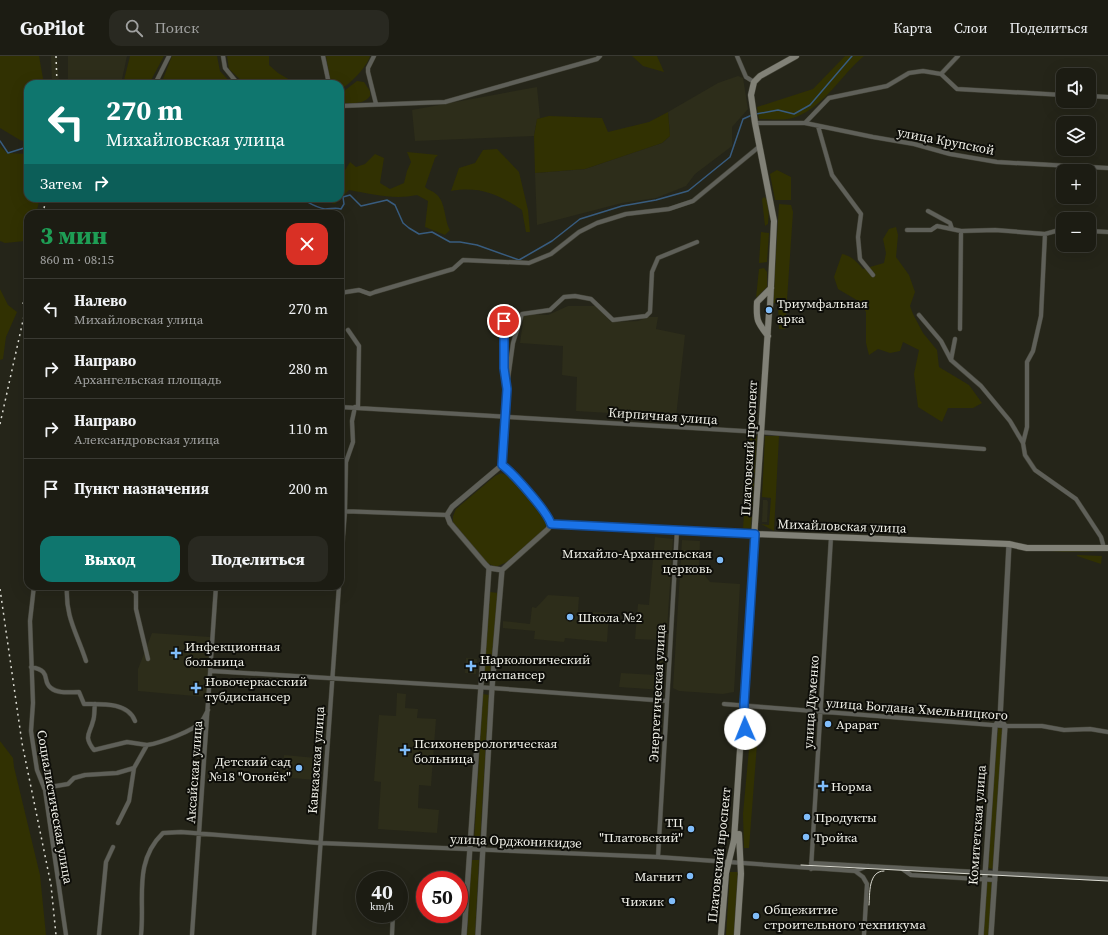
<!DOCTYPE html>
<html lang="ru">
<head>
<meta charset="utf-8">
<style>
	body { margin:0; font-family:"Source Serif 4",serif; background:#292921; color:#f1f3f6; height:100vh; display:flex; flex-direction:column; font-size:15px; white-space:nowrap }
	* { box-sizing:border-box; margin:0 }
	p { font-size:13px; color:#a0a1a0 }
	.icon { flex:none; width:22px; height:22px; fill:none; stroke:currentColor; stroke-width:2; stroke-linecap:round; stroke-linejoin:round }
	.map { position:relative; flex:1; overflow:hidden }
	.drawer { position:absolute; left:24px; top:154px; width:320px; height:380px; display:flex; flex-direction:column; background:#1c1c13; border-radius:12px; box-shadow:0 4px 16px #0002,0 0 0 1px #3a3a33 }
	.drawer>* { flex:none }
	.banner { position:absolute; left:24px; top:24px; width:320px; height:122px; border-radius:12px; box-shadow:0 4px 16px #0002,0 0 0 1px #3a3a33; background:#0f766e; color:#fff; overflow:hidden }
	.tools { position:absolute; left:1056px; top:12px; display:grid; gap:8px }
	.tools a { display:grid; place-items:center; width:40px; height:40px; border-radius:8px; background:#1c1c13; box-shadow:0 4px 16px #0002,0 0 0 1px #3a3a33; font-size:20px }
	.speed { position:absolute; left:356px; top:815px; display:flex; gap:8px; font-size:20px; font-weight:700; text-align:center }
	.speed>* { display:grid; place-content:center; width:52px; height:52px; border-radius:50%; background:#1c1c13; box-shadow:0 4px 16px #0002,0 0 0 1px #3a3a33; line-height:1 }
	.speed small { font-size:10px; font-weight:400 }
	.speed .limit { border:6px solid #d22; background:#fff; color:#111 }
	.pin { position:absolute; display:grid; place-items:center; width:34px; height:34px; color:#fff; margin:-17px; border:2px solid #fff; border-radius:50%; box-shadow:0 1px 4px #0007 }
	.me { position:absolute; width:44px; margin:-22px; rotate:359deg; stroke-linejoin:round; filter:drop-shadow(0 0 3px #0008) }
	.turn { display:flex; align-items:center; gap:14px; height:84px; padding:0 16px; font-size:18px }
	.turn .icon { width:52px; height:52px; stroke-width:2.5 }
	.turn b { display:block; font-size:28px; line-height:34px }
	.then { display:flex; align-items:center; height:38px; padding:0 16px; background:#0003; gap:8px; font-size:15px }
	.round { display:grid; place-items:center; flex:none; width:42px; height:42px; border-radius:12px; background:#292921 }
	.summary { display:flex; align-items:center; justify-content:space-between; height:68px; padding:0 16px }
	h1 { font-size:24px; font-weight:800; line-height:30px; color:#1e9e55 }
	.primary-button { display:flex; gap:8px; margin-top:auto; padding:8px 16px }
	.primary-button a { flex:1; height:46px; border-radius:12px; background:#0f766e; color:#fff; font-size:16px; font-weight:800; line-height:46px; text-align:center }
	.primary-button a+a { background:#292921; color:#f1f3f6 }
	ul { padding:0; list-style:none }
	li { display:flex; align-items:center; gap:12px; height:60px; padding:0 16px; border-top:1px solid #3a3a33 }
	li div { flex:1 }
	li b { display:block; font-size:15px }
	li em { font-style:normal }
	header { display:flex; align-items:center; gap:24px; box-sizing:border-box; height:56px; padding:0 20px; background:#1c1c13; border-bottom:1px solid #3a3a33 }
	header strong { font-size:19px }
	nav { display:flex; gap:22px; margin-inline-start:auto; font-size:14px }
	.search { width:280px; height:36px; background:#292921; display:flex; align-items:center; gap:10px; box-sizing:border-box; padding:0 14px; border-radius:12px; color:#a0a1a0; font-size:15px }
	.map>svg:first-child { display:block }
	.built { fill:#2d2d1a }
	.green { fill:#313102 }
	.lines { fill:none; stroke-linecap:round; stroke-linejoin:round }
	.stream { stroke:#385c7f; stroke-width:1.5 }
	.minor-casing { stroke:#424236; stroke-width:5 }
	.tertiary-casing { stroke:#424236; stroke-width:6 }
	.secondary-casing { stroke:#424236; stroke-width:7 }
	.minor { stroke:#5f6059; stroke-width:4 }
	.tertiary { stroke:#5f6059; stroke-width:5 }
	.secondary { stroke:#818177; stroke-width:6 }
	.tram { stroke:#dcdcd3; stroke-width:1 }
	.rail { stroke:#dcdcd3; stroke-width:1.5; stroke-dasharray:2 4; stroke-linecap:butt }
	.route-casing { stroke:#114b97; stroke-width:10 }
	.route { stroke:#1a73e8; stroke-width:7 }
	.poi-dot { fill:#80bdfa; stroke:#0e0e09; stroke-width:1.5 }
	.labels { text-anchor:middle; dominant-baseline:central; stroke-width:4; stroke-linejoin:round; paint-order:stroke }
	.street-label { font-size:13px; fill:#f1f1e9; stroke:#0e0e09 }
	.poi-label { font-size:13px; fill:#f1f1e9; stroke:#0e0e09; text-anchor:start }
</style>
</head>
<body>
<header>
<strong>GoPilot</strong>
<div class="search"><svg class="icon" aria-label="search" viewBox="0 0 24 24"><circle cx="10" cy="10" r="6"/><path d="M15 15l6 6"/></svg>Поиск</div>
<nav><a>Карта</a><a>Слои</a><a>Поделиться</a></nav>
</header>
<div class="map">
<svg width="1108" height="879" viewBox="0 0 1108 879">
	<rect width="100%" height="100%" fill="#252519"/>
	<path class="built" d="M 51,0 L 57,0 L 59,28 L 52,28 Z
		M 68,0 L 127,0 L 121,28 L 68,28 Z
		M 738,20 L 743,22 L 748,53 L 732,71 L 732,90 L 695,118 L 686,130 L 656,142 L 622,147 L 537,169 L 535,117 L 585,113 L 662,87 L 670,80 L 668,56 L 718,27 Z
		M 537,31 L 540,62 L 537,63 L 534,80 L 415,85 L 412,54 Z
		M 568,250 L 597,250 L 611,266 L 638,265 L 648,261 L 658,261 L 656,273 L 685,279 L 676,361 L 576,355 L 577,321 L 562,319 L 563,290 L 520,287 L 524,258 L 548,259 Z
		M 763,444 L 767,444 L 768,446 L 767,466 L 762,466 Z
		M 655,481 L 673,483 L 663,634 L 619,631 L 621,617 L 656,619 L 657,584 L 635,583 L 638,548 L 649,549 Z
		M 682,484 L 700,485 L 699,512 L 710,526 L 740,528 L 734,636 L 723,638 L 679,635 L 673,632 Z
		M 548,539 L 579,541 L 578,555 L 609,557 L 607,586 L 565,582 L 564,586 L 534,583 L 535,575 L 503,572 L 503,565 L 530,568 L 532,551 L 536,552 Z
		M 152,577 L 210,581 L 206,641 L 138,635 L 138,613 Z
		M 466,602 L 477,603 L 476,618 L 465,617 Z
		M 397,637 L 406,638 L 405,652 L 418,653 L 417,662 L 436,663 L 431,730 L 419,729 L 418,752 L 439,754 L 437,777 L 378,773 L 381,726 L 374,725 L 379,659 L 396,660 Z
		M 284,699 L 316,702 L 315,724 L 282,721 Z"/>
	<path class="green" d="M 0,0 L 39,0 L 44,28 L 28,28 L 28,86 L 20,84 L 0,72 Z
		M 130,0 L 164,0 L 149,28 L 123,28 Z
		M 172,0 L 217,0 L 220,15 L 232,28 L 161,28 Z
		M 227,0 L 269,0 L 269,9 L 278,17 L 297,28 L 245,28 L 229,13 Z
		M 326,0 L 370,0 C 367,11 350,28 340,34 L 340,28 L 331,28 Z
		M 632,0 L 657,0 L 664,16 L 643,10 Z
		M 845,0 L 864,0 C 841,19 826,49 796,61 C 786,65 770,63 759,63 L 757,51 L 813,33 Z
		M 357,25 L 364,26 L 370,35 L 370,40 C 364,49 350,47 340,47 L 340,38 Z
		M 668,56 L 670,80 L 662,87 L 585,113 L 535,117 L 534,80 L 537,63 L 549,60 L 602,62 L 608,76 L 649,66 Z
		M 0,90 L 7,97 L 28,98 L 28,142 L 40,142 L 36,158 L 28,158 L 28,179 L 25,185 L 5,187 L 0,185 Z
		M 497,93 L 519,116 L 528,154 L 530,176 L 526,176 L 522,154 C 498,138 480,130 451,135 L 459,112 L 475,107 L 483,94 Z
		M 407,96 L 438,99 L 435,102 L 425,131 C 428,134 433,135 436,138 C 446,146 444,164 450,174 L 445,179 L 425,171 L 428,145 L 417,139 C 394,144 372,138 349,134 L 335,148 L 312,142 L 340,142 L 340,122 L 350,106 L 356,111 L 365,108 L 375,98 L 384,102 L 380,127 L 390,133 L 404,127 L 407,115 L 411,106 Z
		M 777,114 L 791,121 L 791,144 L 775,144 L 770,118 Z
		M 764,141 L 767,143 L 769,153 L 768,168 L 765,170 L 762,143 Z
		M 779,148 L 791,149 L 793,156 L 785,273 L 779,273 L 778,247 L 773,247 Z
		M 896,171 L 898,179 L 896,201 L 909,219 L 915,236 L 910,250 L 913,258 L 923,277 L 937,294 L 939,311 L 969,329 L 982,347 L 973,352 L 948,352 L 942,366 L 918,351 L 914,318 L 919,294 L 903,286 L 900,295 L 890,297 L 878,293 L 869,299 L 866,287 L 866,256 L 860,246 L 838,233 L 834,221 L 842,198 C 852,200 857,206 863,213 L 884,207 L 886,197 L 883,183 L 889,173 Z
		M 761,176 L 769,177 L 767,206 L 759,207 Z
		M 764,212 L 767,216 L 767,231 L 756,242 L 759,213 Z
		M 0,233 L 8,249 L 17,256 L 6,281 L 3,303 L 0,304 Z
		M 750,379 L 757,380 L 751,472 L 743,472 Z
		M 765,380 L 779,380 L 774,475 L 761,468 L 769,469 L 771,442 L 762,441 Z
		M 501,417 L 510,420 L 545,461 L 547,468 L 544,474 L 509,505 L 496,511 L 487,507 L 453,466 L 453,460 L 456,453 L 495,420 Z
		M 1075,494 L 1098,496 L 1102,496 L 1051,496 Z
		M 1077,499 L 1102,500 L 1101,508 L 1077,500 Z
		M 490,536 L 498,537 L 490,620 L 484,619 Z
		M 483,638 L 489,639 L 480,785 L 474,786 Z
		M 752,661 L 759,662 L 749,792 L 744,792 L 743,758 Z
		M 998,672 L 1003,673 L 993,813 L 987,812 Z
		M 0,685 L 13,702 L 14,711 L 40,819 L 46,879 L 0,879 Z
		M 471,804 L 479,804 L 475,879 L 467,879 Z
		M 730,816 L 739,816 L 735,879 L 726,879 Z
		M 986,826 L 992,826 L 989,879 L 983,879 Z"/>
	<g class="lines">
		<path class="stream" d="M 756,58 L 778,54 L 794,58 L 810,49 L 852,0
			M 0,85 L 8,97 L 24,92 L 28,93
			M 142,142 L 165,145 L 178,142
			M 194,142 L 214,144 L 222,142
			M 254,142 L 261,142
			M 277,142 L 291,145 L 297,142
			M 300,142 C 308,146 316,152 325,153 C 331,153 335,151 341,153 L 344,148 L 343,141 L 350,139 L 361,150 L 387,144 L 395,149 L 403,167 L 409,172 L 419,178 L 432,176 L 450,186 L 460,186 L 477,189 L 519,204 L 552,185 L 580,163 L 622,150 L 656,144 L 688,135 L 730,101 L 743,63 L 752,59"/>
		<g class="minor-casing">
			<path id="minor" d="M 223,0 L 225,12 L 238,28
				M 323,0 L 329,28
				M 374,0 L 368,12 L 368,16 L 376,48
				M 737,0 L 746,21 L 754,26
				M 941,18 L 958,0
				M 155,28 L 169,0
				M 1089,40 L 1108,41
				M 340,50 L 445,46 L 597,3 L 600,0
				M 755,67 L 805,67 L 873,81 L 914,88 L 950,98 L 997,106 L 1108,112
				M 805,67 L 829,42 L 887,30 L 909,17 L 923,15 L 941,18 L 957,33 L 1063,39
				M 818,70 L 832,119 L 861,158 L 858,181 L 860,203 L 873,219
				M 928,155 L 950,167 L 952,173
				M 907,174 L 931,174 L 937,170 L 961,175 L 995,174 L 1045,178 L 1063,173
				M 1089,175 L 1108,176
				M 1045,178 L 1041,260 L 1033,295 L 1027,306 L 1027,371 L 1023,387 L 1025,399 L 1035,414 L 1076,443 L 1101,481 L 1104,492
				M 340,237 L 359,234 L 370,238 L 375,236 L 453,213 L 463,204 L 529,207 L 551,198 L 579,176 L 597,167 L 626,158 L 669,153 L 693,145 L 760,90
				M 919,259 L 941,285 L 951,304 L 981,330 L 1010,365 L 1023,387
				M 960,273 L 961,175
				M 348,274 L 359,290 L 358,351
				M 951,304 L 955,283
				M 507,330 L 513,287 L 522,258 L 550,254 L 564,241 L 575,240 L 591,243 L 613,264 L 646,260 L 650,256 L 652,216 L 658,202 L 697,186
				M 340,351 L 760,376 L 984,393
				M 502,409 L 507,333 L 504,312 L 505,251
				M 340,455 L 447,459
				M 340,519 L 345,455 L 346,406 L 353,386 L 352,365 L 355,351
				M 34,530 L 30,565 L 33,647 L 31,675 L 37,714 L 45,734 L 66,879
				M 67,530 C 65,561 77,577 86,605
				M 129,530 L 136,537
				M 136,530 L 136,553 L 148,603
				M 31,611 C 53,615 41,625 51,632 C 58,638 70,636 79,636 L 84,648 C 101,648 128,646 135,665
				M 211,615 L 492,632 L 667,645
				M 95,648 C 94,653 95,660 93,665 C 90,678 83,680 94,694 L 127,686 L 147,689
				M 724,648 L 1005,670 L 1042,670 L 1064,674 L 1090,673 L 1108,676
				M 44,732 L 68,728 L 74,722 L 85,719 L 117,717 L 134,712 L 147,689 C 160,687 194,675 202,665 C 204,662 206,658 208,654
				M 118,767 L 129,745 L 134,712
				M 658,801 L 677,474
				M 811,807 L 1108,823
				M 901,812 L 911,819 L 995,824
				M 811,813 L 831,481
				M 855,815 L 863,821 L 867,828 L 864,879
				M 99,879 L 106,806 L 113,791
				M 141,879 C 145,843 133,806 163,777 L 181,776 L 320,787 L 658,801 L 855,815 L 868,810
				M 192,879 L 216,530
				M 314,879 L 339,530
				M 392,879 L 393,858"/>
		</g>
		<g class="tertiary-casing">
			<path id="tertiary" d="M 502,409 C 513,417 547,456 551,468 L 548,473 L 502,514 L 489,512 L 485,508 L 450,467 L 447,459 L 452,451 Z
				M 551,468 L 755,478
				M 464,879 L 489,512
				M 478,879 L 492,632 L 502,514
				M 981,879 L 995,670 L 1000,663 L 1009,488
				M 991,879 L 1005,670 L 1000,663"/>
		</g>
		<g class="secondary-casing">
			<path id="secondary" d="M 770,251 L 774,165 L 755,67 L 751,39 L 754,26 L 760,20 L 796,0
				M 768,280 C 757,266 756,264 757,246 L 771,232
				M 755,478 L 1009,488 L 1027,492 L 1108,492
				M 721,879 L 726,817 L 734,784 L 769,257
				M 737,879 L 741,818 L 739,778"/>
		</g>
		<use href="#minor" class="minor"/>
		<use href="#tertiary" class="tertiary"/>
		<use href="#secondary" class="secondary"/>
		<path class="tram" d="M 801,809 L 1108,825
			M 869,849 C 870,838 868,815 884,815"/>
		<path class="rail" d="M 56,0 L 57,28
			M 43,158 L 46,142
			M 23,248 L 28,228
			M 0,368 L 28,242
			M 0,533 L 22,687 L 51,829 L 56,879"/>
	</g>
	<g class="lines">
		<g class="route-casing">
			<path id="route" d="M 504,265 L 504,312 L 507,333 L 502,409 C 513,417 547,455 551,468 L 755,478 L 744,649 L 745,673"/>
		</g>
		<use href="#route" class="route"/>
	</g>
	<g class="poi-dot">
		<circle cx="769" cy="254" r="4"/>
		<circle cx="720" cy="504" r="4"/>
		<circle cx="570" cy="561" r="4"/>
		<path d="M174 591h4v4h4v4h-4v4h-4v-4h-4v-4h4z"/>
		<path d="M469 604h4v4h4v4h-4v4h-4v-4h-4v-4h4z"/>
		<path d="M194 626h4v4h4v4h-4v4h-4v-4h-4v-4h4z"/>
		<circle cx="828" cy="668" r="4"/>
		<path d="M403 688h4v4h4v4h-4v4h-4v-4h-4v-4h4z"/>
		<circle cx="299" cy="712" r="4"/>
		<path d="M821 724h4v4h4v4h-4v4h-4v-4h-4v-4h4z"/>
		<circle cx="807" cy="761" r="4"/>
		<circle cx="691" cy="773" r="4"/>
		<circle cx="806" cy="781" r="4"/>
		<circle cx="690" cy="820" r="4"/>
		<circle cx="672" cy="845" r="4"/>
		<circle cx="756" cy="860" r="4"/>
	</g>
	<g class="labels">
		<g class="street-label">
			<text transform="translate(946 85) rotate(11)">улица Крупской</text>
			<text transform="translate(663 360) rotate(4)">Кирпичная улица</text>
			<text transform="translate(749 392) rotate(-87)">Платовский проспект</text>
			<text transform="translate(842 470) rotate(2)">Михайловская улица</text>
			<text transform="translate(657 637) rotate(-87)">Энергетическая улица</text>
			<text transform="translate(811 646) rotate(-86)">улица Думенко</text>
			<text transform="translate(917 653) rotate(4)">улица Богдана Хмельницкого</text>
			<text transform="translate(316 704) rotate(-86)">Кавказская улица</text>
			<text transform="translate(194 716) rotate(-86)">Аксайская улица</text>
			<text transform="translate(55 751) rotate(80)">Социалистическая улица</text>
			<text transform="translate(977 769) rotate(-86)">Комитетская улица</text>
			<text transform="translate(516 785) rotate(2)">улица Орджоникидзе</text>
			<text transform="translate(719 799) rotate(-84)">Платовский проспект</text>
		</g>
		<g class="poi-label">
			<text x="777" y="247">Триумфальная<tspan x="777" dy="15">арка</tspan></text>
			<text x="712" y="497" text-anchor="end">Михайло-Архангельская<tspan x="712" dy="15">церковь</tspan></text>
			<text x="578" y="561">Школа №2</text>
			<text x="185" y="590">Инфекционная<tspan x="185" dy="15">больница</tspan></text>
			<text x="480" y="603">Наркологический<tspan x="480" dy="15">диспансер</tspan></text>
			<text x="205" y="625">Новочеркасский<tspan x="205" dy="15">тубдиспансер</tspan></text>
			<text x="836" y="668">Арарат</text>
			<text x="414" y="687">Психоневрологическая<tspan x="414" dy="15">больница</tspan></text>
			<text x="291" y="705" text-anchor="end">Детский сад<tspan x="291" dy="15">№18 "Огонёк"</tspan></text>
			<text x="831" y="730">Норма</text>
			<text x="815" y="761">Продукты</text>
			<text x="683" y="766" text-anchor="end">ТЦ<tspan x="683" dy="15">"Платовский"</tspan></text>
			<text x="814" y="781">Тройка</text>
			<text x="682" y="820" text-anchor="end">Магнит</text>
			<text x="664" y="845" text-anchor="end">Чижик</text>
			<text x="764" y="853">Общежитие<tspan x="764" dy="15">строительного техникума</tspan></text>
		</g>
	</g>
</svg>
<div class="tools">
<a><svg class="icon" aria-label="sound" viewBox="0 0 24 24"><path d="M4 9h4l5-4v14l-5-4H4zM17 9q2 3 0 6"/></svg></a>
<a><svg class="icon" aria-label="layers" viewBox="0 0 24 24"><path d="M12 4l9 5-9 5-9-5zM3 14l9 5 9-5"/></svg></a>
<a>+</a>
<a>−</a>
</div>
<div class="speed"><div>40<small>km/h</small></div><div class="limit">50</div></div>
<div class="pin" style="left:504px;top:265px;background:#d93025"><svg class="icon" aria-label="arrive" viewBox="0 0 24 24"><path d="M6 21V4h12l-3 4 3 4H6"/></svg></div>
<svg class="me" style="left:745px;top:673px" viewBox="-20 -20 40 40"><circle r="19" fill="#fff"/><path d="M0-13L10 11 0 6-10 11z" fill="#1a73e8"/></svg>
<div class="banner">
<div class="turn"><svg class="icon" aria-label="left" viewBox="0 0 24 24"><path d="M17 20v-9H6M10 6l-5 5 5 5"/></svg><div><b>270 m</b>Михайловская улица</div></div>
<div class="then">Затем<svg class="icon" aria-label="right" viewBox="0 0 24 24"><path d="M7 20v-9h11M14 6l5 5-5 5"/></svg></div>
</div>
<section class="drawer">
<div class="summary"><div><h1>3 мин</h1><p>860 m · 08:15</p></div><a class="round" style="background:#d93025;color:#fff"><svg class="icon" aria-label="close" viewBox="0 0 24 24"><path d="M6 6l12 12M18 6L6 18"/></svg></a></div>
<ul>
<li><svg class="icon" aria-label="left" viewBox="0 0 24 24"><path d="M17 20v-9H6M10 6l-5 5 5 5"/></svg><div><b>Налево</b><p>Михайловская улица</p></div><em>270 m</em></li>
<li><svg class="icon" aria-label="right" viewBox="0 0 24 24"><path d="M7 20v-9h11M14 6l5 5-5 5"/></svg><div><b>Направо</b><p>Архангельская площадь</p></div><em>280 m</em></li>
<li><svg class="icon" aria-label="right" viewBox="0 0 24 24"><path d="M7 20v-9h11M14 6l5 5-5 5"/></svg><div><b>Направо</b><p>Александровская улица</p></div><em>110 m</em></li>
<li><svg class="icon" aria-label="arrive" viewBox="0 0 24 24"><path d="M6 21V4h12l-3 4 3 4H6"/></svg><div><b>Пункт назначения</b></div><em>200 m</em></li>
</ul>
<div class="primary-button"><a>Выход</a><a>Поделиться</a></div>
</section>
</div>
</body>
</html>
